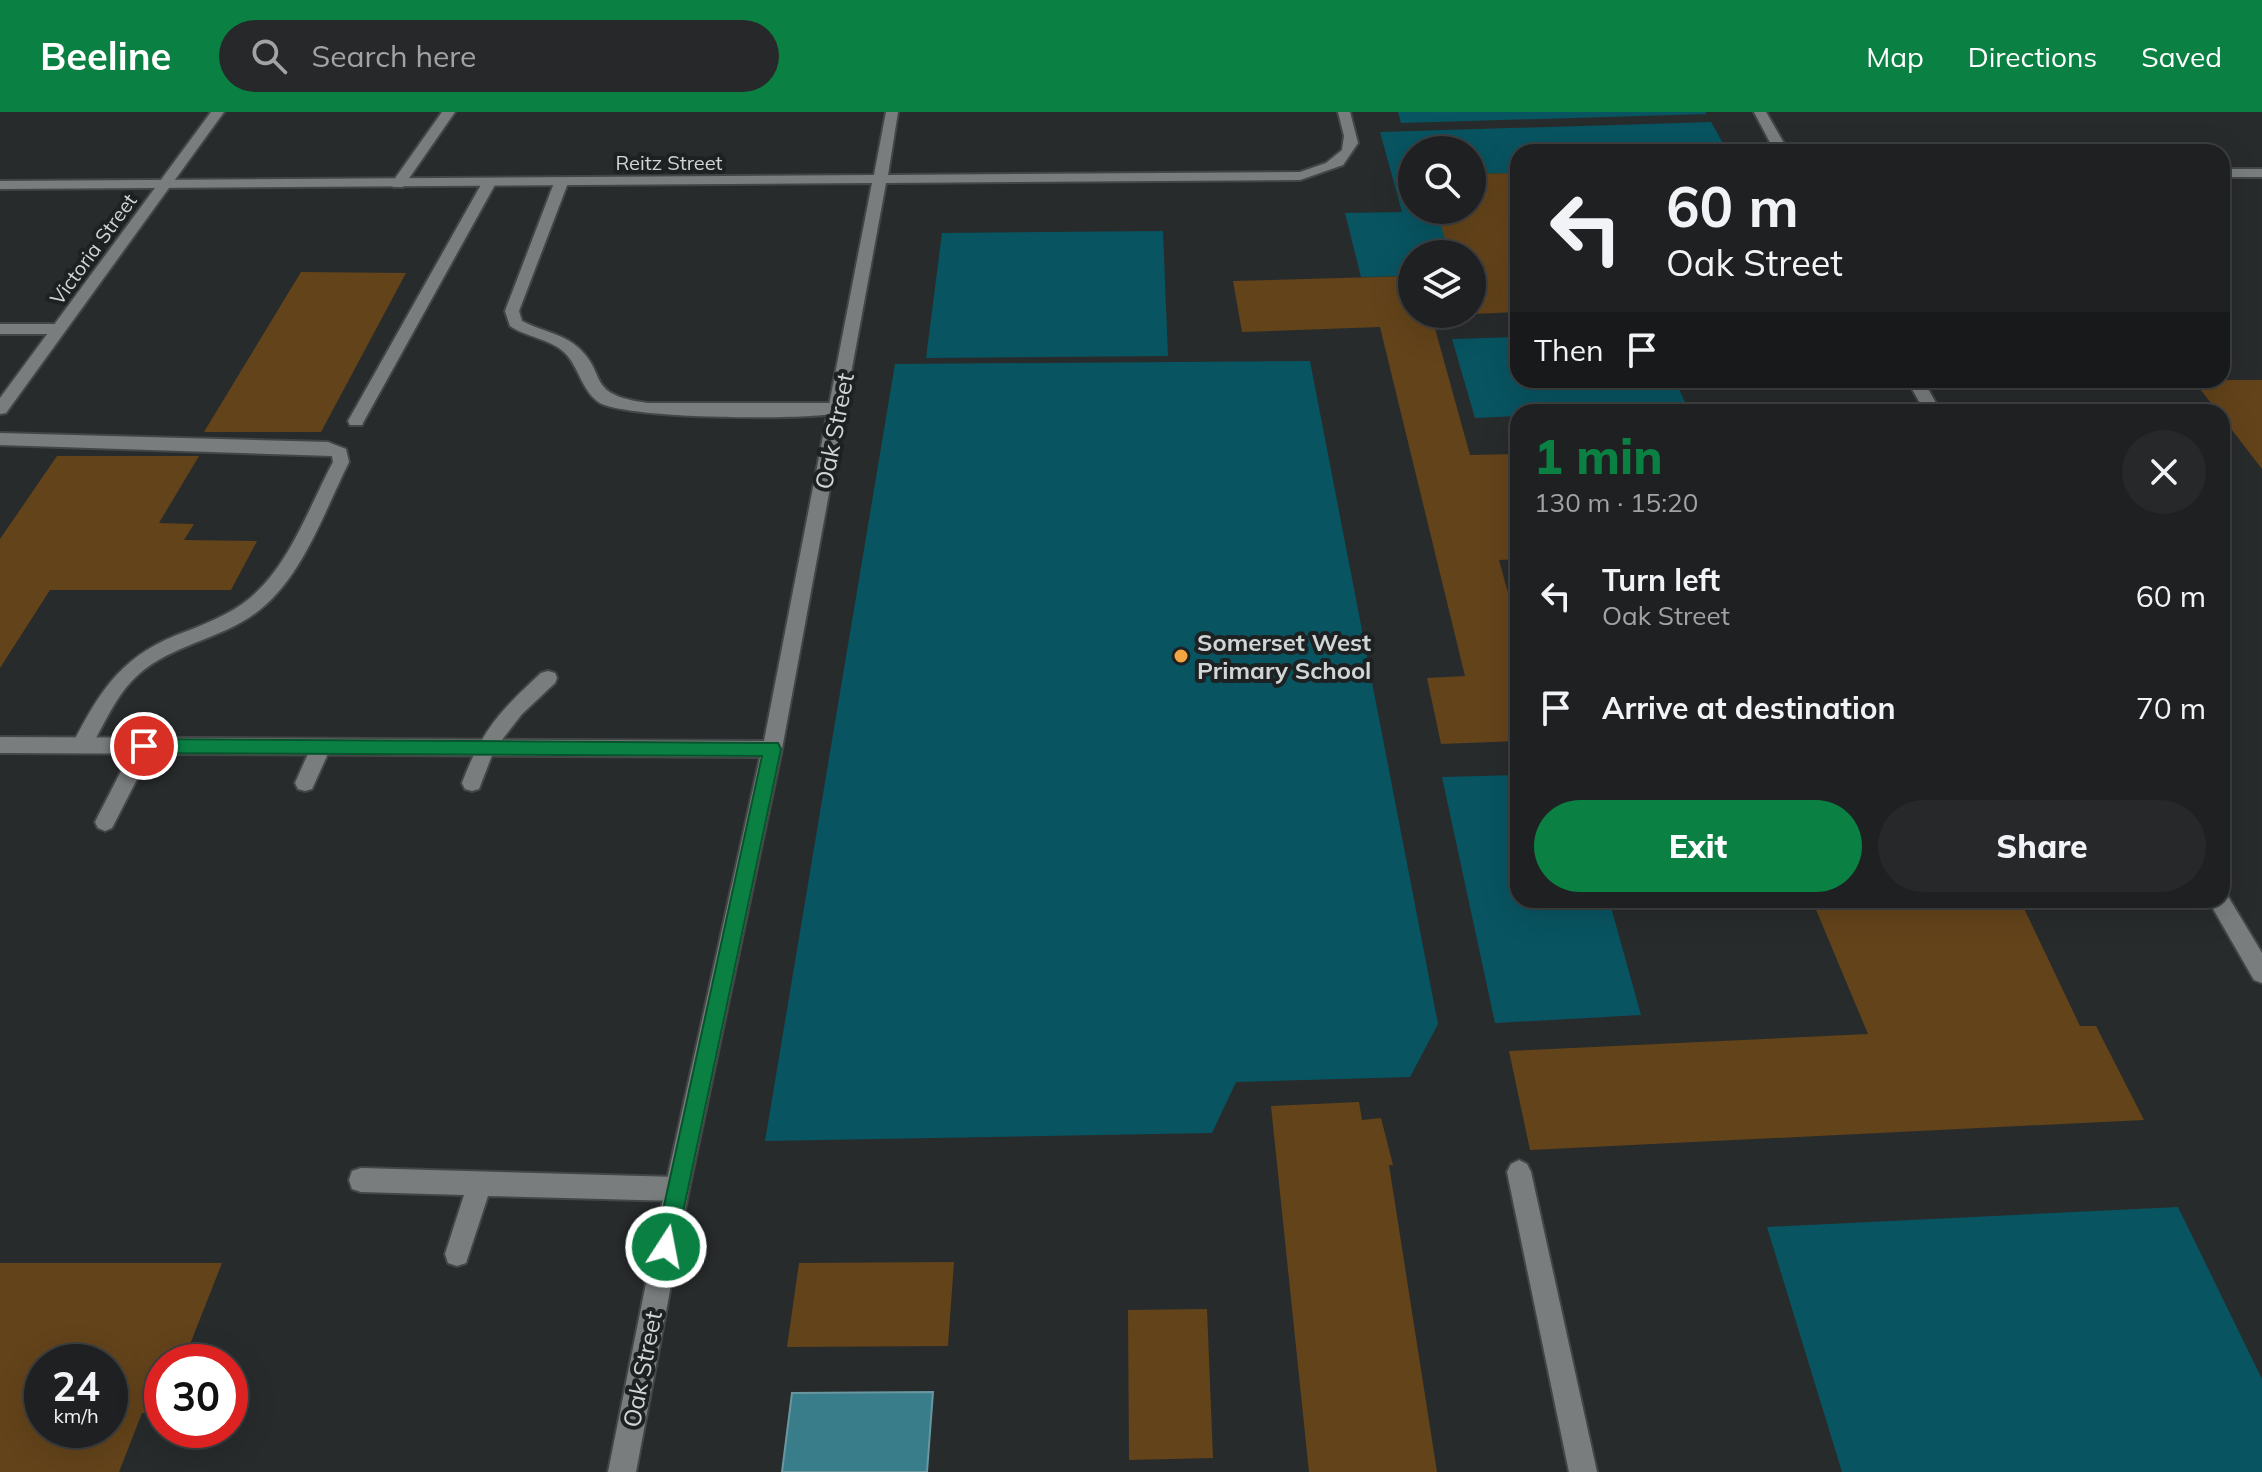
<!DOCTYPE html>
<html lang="en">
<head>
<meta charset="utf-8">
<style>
	body { margin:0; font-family:Mulish,sans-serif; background:#26282a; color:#f1f3f6; height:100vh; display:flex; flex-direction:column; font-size:30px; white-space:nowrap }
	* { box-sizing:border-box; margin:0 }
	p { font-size:26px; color:#a1a3a5 }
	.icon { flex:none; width:44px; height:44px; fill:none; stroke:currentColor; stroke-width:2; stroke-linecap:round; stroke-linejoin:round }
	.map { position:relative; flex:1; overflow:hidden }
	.drawer { position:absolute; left:1510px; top:292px; width:720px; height:504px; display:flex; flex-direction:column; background:#1e2021; border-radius:24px; box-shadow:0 8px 32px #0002,0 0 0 2px #3c3e3f }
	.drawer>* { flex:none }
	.guide { position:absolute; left:1510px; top:32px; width:720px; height:244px; border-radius:24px; box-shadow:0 8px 32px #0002,0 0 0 2px #3c3e3f; background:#1e2021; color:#f1f3f6; overflow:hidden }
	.fabs { position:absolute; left:1398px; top:24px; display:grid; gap:16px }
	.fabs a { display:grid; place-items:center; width:88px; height:88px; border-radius:50%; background:#1e2021; box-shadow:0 8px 32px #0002,0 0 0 2px #3c3e3f; font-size:40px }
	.speed { position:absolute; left:24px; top:1232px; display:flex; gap:16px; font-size:40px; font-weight:700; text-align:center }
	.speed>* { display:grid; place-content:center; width:104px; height:104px; border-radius:50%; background:#1e2021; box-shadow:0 8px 32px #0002,0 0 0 2px #3c3e3f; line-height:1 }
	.speed small { font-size:20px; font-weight:400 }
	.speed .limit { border:12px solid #d22; background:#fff; color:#111 }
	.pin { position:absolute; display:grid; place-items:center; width:68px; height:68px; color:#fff; margin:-34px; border:4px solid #fff; border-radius:50%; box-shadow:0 2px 8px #0007 }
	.me { position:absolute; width:88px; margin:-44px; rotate:11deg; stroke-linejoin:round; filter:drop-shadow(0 0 6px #0008) }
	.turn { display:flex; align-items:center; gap:28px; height:168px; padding:0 24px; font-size:36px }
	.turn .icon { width:104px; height:104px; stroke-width:2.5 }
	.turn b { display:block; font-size:56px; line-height:68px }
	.then { display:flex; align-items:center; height:76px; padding:0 24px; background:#0003; gap:16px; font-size:30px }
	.round { display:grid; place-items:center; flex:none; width:84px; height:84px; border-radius:42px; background:#26282a }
	.headline { display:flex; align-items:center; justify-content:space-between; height:136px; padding:0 24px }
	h1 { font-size:48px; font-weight:800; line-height:60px; color:#0b8043 }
	.primary-button { display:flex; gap:16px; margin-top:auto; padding:16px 24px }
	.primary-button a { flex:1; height:92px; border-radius:48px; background:#0b8043; color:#fff; font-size:32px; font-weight:800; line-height:92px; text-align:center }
	.primary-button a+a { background:#26282a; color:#f1f3f6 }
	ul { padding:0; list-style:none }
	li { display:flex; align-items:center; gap:24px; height:112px; padding:0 24px }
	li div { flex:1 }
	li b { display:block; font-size:30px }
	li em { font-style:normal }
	header { display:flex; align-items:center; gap:48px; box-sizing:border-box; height:112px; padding:0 40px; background:#0b8043; color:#fff }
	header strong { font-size:38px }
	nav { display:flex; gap:44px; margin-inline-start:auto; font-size:28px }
	.search { width:560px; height:72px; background:#26282a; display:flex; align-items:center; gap:20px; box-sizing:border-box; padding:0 28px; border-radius:44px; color:#a1a3a5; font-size:30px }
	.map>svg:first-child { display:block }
	.green { fill:#085461 }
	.water { fill:#3a7d8a; stroke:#6897a0; stroke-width:2 }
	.building { fill:#63431a; fill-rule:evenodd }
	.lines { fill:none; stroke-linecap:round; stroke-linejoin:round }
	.lane-casing { stroke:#424646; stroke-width:4 }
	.street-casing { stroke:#424646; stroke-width:4 }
	.secondary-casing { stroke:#424646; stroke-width:4 }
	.lane { fill:#797d7e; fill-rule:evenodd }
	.street { fill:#797d7e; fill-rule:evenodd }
	.secondary { fill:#797d7e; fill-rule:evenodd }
	.route { fill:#0b8043; stroke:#07532c; stroke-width:2 }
	.poi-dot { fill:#f2a541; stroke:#1e2122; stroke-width:3 }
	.labels { text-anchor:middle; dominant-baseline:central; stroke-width:8; stroke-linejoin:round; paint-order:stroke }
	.far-street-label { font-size:20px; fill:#d2d5d5; stroke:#1e2122 }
	.street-label { font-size:24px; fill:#d2d5d5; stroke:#1e2122 }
	.poi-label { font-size:24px; font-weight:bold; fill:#d2d5d5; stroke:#1e2122; text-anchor:start }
</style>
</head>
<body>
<header>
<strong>Beeline</strong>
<div class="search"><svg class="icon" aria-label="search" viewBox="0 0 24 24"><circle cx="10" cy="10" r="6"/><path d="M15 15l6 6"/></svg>Search here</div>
<nav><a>Map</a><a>Directions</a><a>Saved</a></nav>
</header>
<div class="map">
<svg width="2262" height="1360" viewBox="0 0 2262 1360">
	<rect width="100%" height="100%" fill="#282b2c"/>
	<path class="green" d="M 1398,0 L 1705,0 L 1707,2 L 1401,11 Z
		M 1711,10 L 1728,40 L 1518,40 L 1518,61 L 1472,62 L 1472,38 L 1412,38 L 1412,98 L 1436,98 L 1472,142 L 1412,142 L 1412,164 L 1361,165 L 1345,101 L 1402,100 L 1380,20 Z
		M 1163,119 L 1168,244 L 926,246 L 942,121 Z
		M 1518,225 L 1518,268 L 1675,268 L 1689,299 L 1518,300 L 1518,304 L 1475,306 L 1452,227 Z
		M 1310,249 L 1438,912 L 1410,965 L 1236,970 L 1212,1021 L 765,1029 L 895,252 Z
		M 1518,663 L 1518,788 L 1609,788 L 1641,903 L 1495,911 L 1442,665 Z
		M 2178,1095 L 2262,1267 L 2262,1360 L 1842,1360 L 1767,1115 Z"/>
	<path class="water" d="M 933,1280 L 927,1360 L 782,1360 L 792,1281 Z"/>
	<path class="building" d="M 1518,61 L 1518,200 L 1472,202 L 1472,142 L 1450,142 L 1436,98 L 1472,98 L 1472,62 Z
		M 301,160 L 406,161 L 321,320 L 204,320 Z
		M 1412,164 L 1412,202 L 1431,202 L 1470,343 L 1518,342 L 1518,447 L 1499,448 L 1518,517 L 1518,629 L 1441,632 L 1427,566 L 1465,564 L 1380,215 L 1242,220 L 1233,169 Z
		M 2193,268 L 2262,268 L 2262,357 L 2222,305 L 2222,300 L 2218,300 Z
		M 57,344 L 199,344 L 159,411 L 194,412 L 184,428 L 257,429 L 231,478 L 50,478 L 0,556 L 0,427 Z
		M 1812,788 L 2020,788 L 2080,914 L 2096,914 L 2144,1008 L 1530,1038 L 1509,939 L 1868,922 Z
		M 1359,990 L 1362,1008 L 1381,1006 L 1393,1053 L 1389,1053 L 1437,1360 L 1309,1360 L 1271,994 Z
		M 954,1150 L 948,1234 L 787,1235 L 799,1151 Z
		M 0,1151 L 222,1151 L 183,1250 L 162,1250 L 162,1301 L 142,1301 L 119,1360 L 0,1360 ZM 42,1250 L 110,1250 L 110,1318 L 42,1318 Z
		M 1207,1197 L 1213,1346 L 1129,1348 L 1128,1198 Z"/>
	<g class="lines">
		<g class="lane-casing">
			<path id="lane" d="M 442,0 L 455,0 L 403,75 L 393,75 L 391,72 Z
				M 489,67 L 496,71 L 364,309 L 362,313 L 350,313 L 348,309 L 482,71 Z
				M 561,67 L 568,71 L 519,199 L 522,209 C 538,218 559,221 574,232 C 611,261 581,282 648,291 L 839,291 L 847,296 L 845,300 C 810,309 629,307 600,291 C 582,280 579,255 565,241 C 551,227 526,225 510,214 L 505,199 L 554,71 Z
				M 0,212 L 59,212 L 67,217 L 59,222 L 0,222 Z
				M 0,321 L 328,330 L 346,337 L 349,350 C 325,398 304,461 262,496 C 226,527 174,531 139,562 C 116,582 104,613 89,639 L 75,639 L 72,633 C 98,582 119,547 174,524 C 200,514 228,504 250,486 C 290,452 309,395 333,350 L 332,344 L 0,333 Z
				M 548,559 L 555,561 L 557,566 L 555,571 L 522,602 L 494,638 L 479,677 L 472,679 L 465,677 L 462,671 C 482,618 500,599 541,561 Z
				M 144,626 L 151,628 L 154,634 L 112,716 L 105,719 L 98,716 L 95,710 L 98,704 L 137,628 Z
				M 321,627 L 328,629 L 331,635 L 312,677 L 305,679 L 298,677 L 295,671 L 311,635 L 314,629 Z
				M 1519,1048 L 1527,1052 L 1531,1060 L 1597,1360 L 1569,1360 L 1507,1060 L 1511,1052 Z
				M 361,1056 L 677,1065 L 686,1068 L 689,1077 L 686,1086 L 677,1089 L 488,1084 L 466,1151 L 457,1154 L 448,1151 L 445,1142 L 464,1083 L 361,1080 L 352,1077 L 349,1068 L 352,1059 Z"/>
		</g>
		<g class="street-casing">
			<path id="street" d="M 886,0 L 898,0 L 888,63 L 1300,60 L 1326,51 L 1342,38 L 1344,24 L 1338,0 L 1350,0 L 1358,31 L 1343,53 L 1300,68 L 886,71 L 782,637 L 689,1077 L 636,1360 L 608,1360 L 665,1077 L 760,645 L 0,641 L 0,625 L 764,629 L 872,71 L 0,77 L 0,69 L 874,63 Z
				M 1754,0 L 1766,0 L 1789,40 L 1775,40 Z
				M 2222,57 L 2262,57 L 2262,65 L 2222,65 Z
				M 1907,268 L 1923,268 L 1941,300 L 1925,300 Z
				M 2222,780 L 2226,781 L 2262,841 L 2262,871 L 2254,868 L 2208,788 L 2222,788 Z"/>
		</g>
		<g class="secondary-casing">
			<path id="secondary" d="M 211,0 L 224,0 L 6,301 L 0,302 L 0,286 Z"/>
		</g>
		<use href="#lane" class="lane"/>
		<use href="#street" class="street"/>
		<use href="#secondary" class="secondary"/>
	</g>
	<path class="route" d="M 144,627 L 778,631 L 781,637 L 674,1143 L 666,1146 L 658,1143 L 655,1135 L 762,644 L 144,641 L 135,634 Z"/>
	<circle class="poi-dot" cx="1181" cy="544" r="8"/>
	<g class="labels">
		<g class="far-street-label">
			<text x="669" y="50">Reitz Street</text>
			<text transform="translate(93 137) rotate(-54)">Victoria Street</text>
		</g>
		<g class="street-label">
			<text transform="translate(834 319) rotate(-79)">Oak Street</text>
			<text transform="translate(642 1257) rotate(-79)">Oak Street</text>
		</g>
		<g class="poi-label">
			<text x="1197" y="530">Somerset West<tspan x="1197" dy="28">Primary School</tspan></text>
		</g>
	</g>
</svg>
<div class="fabs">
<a><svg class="icon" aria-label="search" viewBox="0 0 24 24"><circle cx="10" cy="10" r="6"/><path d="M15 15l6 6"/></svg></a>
<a><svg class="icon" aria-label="layers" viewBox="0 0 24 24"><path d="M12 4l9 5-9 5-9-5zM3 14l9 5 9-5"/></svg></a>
</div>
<div class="speed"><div>24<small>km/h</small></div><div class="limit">30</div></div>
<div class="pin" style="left:144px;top:634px;background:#d93025"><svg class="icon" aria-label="arrive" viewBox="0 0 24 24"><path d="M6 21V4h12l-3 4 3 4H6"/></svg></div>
<svg class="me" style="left:666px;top:1135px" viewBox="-20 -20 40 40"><circle r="17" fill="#0b8043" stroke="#fff" stroke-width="3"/><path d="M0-11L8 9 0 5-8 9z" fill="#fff"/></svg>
<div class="guide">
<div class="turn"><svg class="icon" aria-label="left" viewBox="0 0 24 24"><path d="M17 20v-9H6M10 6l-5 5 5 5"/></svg><div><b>60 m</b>Oak Street</div></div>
<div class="then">Then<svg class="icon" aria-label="arrive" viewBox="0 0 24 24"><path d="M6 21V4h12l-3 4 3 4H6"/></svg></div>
</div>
<section class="drawer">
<div class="headline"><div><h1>1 min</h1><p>130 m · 15:20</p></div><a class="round"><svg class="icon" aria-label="close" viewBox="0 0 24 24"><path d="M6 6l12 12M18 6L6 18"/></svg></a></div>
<ul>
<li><svg class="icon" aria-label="left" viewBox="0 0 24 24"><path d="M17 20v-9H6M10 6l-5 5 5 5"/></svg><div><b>Turn left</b><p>Oak Street</p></div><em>60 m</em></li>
<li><svg class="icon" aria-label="arrive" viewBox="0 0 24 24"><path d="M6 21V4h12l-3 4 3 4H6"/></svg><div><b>Arrive at destination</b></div><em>70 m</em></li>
</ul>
<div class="primary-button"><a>Exit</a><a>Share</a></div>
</section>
</div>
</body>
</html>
